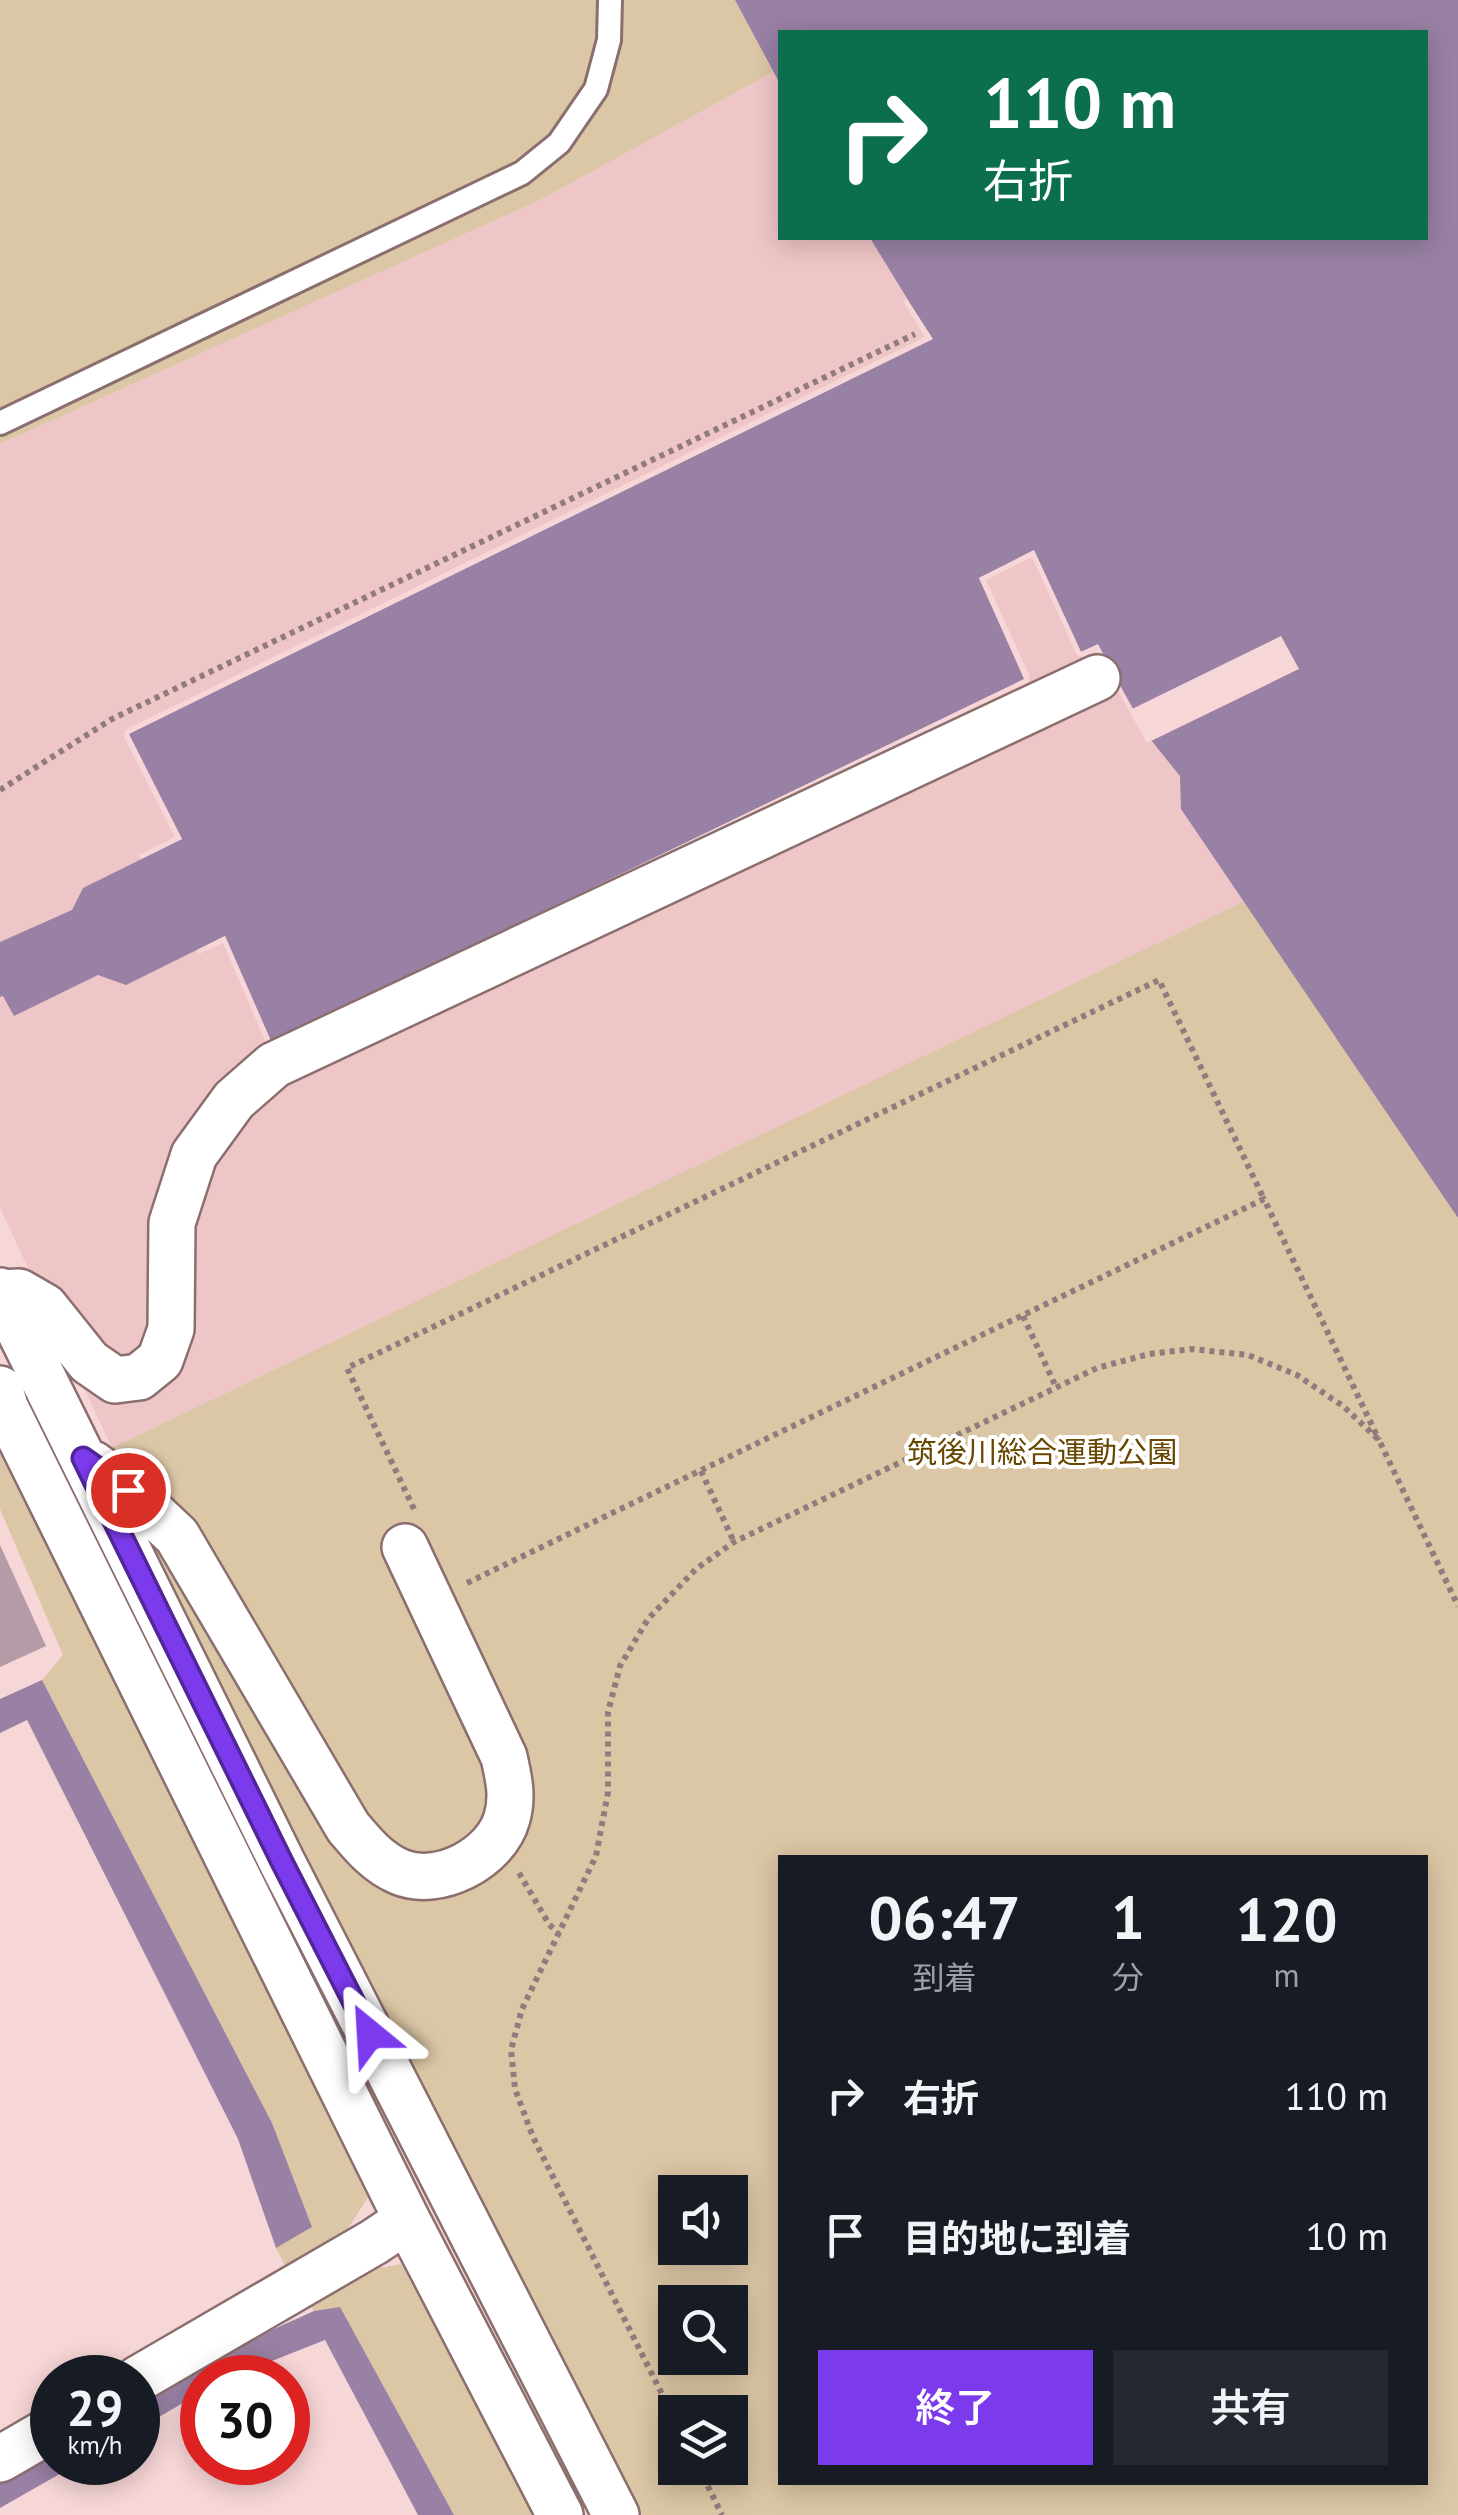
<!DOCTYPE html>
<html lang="ja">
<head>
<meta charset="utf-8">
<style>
	body { margin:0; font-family:"PT Sans","Noto Sans JP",sans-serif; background:#242831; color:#f1f3f6; height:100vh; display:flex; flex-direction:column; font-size:38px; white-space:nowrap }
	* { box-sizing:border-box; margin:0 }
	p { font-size:32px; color:#9ea1a6 }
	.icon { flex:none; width:55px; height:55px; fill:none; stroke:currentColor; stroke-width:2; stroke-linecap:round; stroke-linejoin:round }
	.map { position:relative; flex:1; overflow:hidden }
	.sheet { position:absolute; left:778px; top:1855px; width:650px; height:630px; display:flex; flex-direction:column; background:#171b24; border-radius:0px; box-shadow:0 5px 25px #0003 }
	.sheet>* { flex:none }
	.guide { position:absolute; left:778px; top:30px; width:650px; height:210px; border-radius:0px; box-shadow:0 5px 25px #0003; background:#0b6e4f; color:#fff; overflow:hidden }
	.controls { position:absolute; left:658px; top:2175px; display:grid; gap:20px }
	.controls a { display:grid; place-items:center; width:90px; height:90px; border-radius:0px; background:#171b24; box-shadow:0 5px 25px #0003; font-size:50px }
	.speed { position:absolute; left:30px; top:2355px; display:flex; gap:20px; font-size:50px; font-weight:700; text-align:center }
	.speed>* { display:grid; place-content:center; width:130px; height:130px; border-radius:50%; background:#171b24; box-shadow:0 5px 25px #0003; line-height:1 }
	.speed small { font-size:25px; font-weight:400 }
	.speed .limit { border:15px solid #d22; background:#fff; color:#111 }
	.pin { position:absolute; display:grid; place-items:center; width:85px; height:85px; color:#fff; margin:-42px; border:5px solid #fff; border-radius:50%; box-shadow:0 2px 10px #0007 }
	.me { position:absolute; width:110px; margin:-55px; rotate:333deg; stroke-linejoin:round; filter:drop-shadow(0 0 8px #0008) }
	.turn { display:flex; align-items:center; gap:35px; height:210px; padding:0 40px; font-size:45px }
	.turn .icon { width:130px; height:130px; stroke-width:2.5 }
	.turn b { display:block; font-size:70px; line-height:85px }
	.eta { display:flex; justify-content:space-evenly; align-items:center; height:170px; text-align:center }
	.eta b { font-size:60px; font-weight:600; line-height:70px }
	.cta { display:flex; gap:20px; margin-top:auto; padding:20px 40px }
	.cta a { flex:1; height:115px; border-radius:0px; background:#7c3aed; color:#fff; font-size:40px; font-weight:600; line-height:115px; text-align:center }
	.cta a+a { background:#242831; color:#f1f3f6 }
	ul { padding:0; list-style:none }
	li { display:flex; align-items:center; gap:30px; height:140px; padding:0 40px }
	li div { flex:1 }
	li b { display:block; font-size:38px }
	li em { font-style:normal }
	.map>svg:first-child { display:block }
	.built { fill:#efc6c7 }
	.green { fill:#dbc6a5; fill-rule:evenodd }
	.water { fill:#9881a4 }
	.pier { fill:#f7d6d7 }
	.building { fill:#b59aa8 }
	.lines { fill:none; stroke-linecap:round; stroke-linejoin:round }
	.service-casing { stroke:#8b6e6e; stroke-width:28 }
	.minor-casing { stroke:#8b6e6e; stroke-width:50 }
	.path { stroke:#927b7c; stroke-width:6; stroke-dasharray:5 5; stroke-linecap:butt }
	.service { stroke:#fff; stroke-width:22 }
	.minor { stroke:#fff; stroke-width:45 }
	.route-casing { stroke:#51269a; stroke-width:25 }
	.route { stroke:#7c3aed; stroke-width:18 }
	.labels { text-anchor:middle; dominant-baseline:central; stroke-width:8; stroke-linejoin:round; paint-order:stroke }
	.park-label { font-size:30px; fill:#674700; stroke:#fff }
</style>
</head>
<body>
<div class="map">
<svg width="1458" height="2515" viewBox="0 0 1458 2515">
	<rect width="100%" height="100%" fill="#f7d6d7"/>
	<path class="built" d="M 773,72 L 780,84 L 780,238 L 870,238 L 933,339 L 1320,565 L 1246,901 L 112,1448 L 0,1208 L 0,444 L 542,199 Z"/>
	<path class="green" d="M 0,0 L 735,0 L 773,72 L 542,199 L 0,444 Z
		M 1177,728 L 1402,1132 L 1458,1218 L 1458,2515 L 642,2515 L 164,1576 L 112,1448 L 1245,901 L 1181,809 L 1180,776 L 1151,740 ZM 780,1858 L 1425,1858 L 1425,2482 L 780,2482 ZM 675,2192 L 730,2192 L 730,2248 L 675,2248 ZM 675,2302 L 730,2302 L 730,2358 L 675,2358 ZM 675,2412 L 730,2412 L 730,2468 L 675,2468 Z
		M 0,1446 L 368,2197 L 344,2235 L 287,2269 L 276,2248 L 312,2227 L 272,2123 L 42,1680 L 63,1655 L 0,1509 Z
		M 401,2264 L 535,2515 L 454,2515 L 340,2308 L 314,2311 L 307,2300 L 347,2274 Z"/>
	<path class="water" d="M 735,0 L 1458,0 L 1458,1218 L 1181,809 L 1180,776 L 1151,740 L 1097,645 L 1081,652 L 1034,550 L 979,578 L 1025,679 L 271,1043 L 225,936 L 126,985 L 98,975 L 14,1016 L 3,996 L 0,997 L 0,942 L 72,910 L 83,888 L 182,839 L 128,734 L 932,339 L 870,238 L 1425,238 L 1425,32 L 780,32 L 780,84 Z
		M 42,1680 L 272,2123 L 312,2227 L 276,2248 L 238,2139 L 27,1720 L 0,1733 L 0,1699 Z
		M 340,2307 L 454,2515 L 418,2515 L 325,2340 L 231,2377 L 202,2378 L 202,2392 L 138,2429 L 138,2400 L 210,2358 L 314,2311 Z
		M 52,2449 L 52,2462 L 79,2463 L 0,2508 L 0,2479 Z"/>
	<path class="pier" d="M 907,299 L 933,339 L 129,734 L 182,839 L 141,859 L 139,855 L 175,837 L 124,737 L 125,730 L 925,337 L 903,301 Z
		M 1034,550 L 1081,652 L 1098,644 L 1132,709 L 1281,636 L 1299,669 L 1147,743 L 1096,651 L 1083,657 L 1077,655 L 1032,557 L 986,580 L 1030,677 L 1028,683 L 274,1048 L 267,1045 L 223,943 L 199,954 L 197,950 L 225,936 L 272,1043 L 1024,679 L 979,578 Z"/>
	<path class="building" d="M 0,1545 L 46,1646 L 0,1667 Z"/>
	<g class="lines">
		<g class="service-casing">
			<path id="service" d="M 0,423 L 522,173 L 559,143 L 596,89 L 609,40 L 610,0"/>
		</g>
		<g class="minor-casing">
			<path id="minor" d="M 0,1291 L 282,1862 L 616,2515
				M 0,1298 L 1,1293 L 19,1292 L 45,1307 L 89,1362 L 115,1380 L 139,1377 L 160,1360 L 171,1329 L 172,1223 L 194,1155 L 234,1100 L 274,1065 L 1097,678
				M 0,1389 L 5,1407 L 407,2220 L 560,2515
				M 93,1464 L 128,1490 L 177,1536 L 348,1827 C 363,1845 378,1863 400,1872 C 439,1888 496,1858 507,1818 C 513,1797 509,1779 504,1757 L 405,1547
				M 138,2379 L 374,2242 L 407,2220
				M 0,2459 L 52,2429"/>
		</g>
		<path class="path" d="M 0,790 L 112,719 L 915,334
			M 1023,1316 L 1056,1387
			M 701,1471 L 734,1542
			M 414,1509 L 347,1368 L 1159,980 L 1264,1199
			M 467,1583 L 1264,1199 L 1379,1440
			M 519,1873 L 549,1924 L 559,1935
			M 675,2420 L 533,2137 L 515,2089 L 511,2050 L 522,2009 L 596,1856 L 608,1792 L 608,1712 L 620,1666 L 648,1619 L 696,1569 L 734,1542 L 1097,1368 L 1149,1354 L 1192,1349 L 1248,1355 L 1297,1375 L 1343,1406 L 1379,1440 L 1458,1606
			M 699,2468 L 722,2515"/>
		<use href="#service" class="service"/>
		<use href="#minor" class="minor"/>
	</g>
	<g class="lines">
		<g class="route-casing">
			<path id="route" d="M 128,1490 L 83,1458 L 282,1862 L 370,2034"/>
		</g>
		<use href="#route" class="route"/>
	</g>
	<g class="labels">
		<g class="park-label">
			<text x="1042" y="1451">筑後川総合運動公園</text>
		</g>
	</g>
</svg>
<div class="controls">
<a><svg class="icon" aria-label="sound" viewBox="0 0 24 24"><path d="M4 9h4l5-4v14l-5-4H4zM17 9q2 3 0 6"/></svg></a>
<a><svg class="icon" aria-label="search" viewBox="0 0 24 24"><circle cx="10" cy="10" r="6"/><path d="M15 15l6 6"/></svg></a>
<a><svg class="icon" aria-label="layers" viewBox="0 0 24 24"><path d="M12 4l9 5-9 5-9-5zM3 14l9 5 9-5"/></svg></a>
</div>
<div class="speed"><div>29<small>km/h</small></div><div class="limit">30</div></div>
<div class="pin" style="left:128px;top:1490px;background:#d93025"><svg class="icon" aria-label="arrive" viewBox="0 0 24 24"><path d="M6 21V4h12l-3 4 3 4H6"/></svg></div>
<svg class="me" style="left:370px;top:2034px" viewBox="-20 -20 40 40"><path d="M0-17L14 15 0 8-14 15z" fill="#7c3aed" stroke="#fff" stroke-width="4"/></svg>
<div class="guide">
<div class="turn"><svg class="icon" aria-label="right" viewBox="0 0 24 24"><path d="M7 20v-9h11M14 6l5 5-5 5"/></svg><div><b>110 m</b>右折</div></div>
</div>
<section class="sheet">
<div class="eta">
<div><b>06:47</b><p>到着</p></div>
<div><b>1</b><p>分</p></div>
<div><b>120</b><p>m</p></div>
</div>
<ul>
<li><svg class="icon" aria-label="right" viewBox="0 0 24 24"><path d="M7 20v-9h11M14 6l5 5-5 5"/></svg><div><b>右折</b></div><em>110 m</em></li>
<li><svg class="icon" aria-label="arrive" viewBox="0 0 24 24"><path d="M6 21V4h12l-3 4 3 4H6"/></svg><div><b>目的地に到着</b></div><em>10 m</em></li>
</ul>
<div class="cta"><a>終了</a><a>共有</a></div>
</section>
</div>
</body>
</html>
